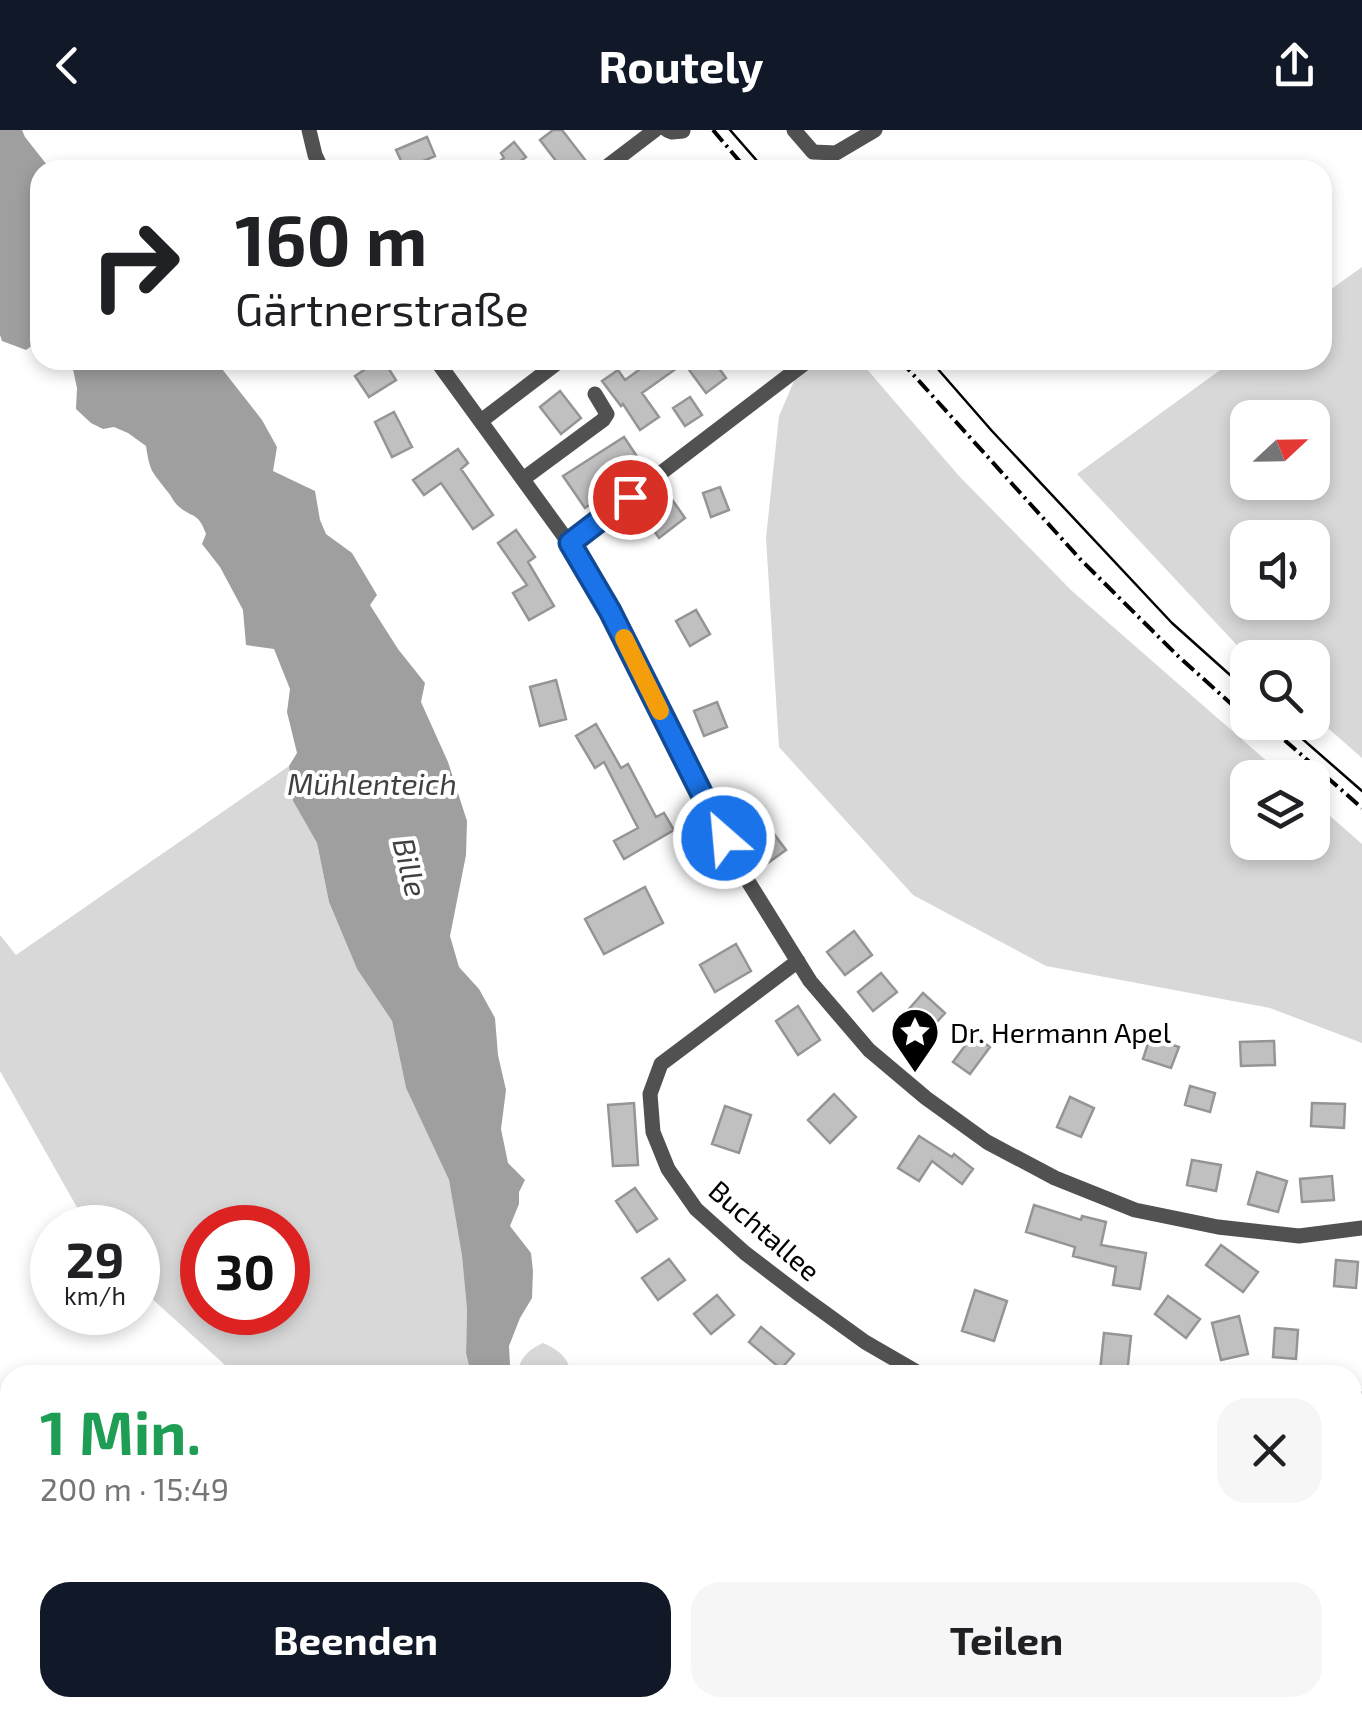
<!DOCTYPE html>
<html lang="de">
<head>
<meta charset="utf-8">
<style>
	body { margin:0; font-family:"Exo 2",sans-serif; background:#f6f6f6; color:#202124; height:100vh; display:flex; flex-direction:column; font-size:38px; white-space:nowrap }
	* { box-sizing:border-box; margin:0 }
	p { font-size:32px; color:#757577 }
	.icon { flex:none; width:55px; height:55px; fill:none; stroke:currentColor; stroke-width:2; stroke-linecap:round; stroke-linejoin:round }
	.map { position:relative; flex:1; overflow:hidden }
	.sheet { position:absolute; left:0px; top:1235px; width:1362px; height:352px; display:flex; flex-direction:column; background:#fff; border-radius:30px 30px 0 0; box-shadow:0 5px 15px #0003 }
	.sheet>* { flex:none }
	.top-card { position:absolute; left:30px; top:30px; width:1302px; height:210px; border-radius:30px; box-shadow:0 5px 15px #0003; background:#fff; color:#202124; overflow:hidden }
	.needle { width:65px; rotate:68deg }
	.buttons { position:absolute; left:1230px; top:270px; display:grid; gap:20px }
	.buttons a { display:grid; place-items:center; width:100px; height:100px; border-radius:20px; background:#fff; box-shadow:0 5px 15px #0003; font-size:50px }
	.speed { position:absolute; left:30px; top:1075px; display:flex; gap:20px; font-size:50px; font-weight:700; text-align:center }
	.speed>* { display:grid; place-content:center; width:130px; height:130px; border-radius:50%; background:#fff; box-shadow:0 5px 15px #0003; line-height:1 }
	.speed small { font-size:25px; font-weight:400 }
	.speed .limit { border:15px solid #d22; background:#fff; color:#111 }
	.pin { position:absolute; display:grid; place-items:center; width:85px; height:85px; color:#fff; margin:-42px; border:5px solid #fff; border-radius:50%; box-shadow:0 2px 10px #0007 }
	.me { position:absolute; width:110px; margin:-55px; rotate:333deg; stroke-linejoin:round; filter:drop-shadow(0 0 8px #0008) }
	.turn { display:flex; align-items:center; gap:35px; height:210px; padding:0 40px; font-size:45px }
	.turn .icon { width:130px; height:130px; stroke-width:2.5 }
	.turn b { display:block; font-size:70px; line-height:85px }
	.round { display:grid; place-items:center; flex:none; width:105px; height:105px; border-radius:30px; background:#f6f6f6 }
	.headline { display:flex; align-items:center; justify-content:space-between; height:170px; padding:0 40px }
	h1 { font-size:60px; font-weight:700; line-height:75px; color:#1e9e55 }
	.cta { display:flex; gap:20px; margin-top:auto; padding:20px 40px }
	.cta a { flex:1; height:115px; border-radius:30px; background:#111827; color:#fff; font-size:40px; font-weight:700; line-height:115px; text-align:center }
	.cta a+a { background:#f6f6f6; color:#202124 }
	header { display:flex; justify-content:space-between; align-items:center; height:130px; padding:0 40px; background:#111827; color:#fff; font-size:45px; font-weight:700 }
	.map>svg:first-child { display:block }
	.green { fill:#d8d8d8; fill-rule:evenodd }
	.water { fill:#9f9f9f }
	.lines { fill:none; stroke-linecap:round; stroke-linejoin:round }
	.river { stroke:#9f9f9f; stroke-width:25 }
	.building { fill:#c0c0c0; stroke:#959595; stroke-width:2.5 }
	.minor { stroke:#515151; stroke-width:15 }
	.tram { stroke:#000; stroke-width:2.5 }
	.rail { stroke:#000; stroke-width:4; stroke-dasharray:15 5 2.5 5; stroke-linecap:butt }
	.route-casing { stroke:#114b97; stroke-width:25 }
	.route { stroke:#1a73e8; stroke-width:18 }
	.slow { stroke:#f59e0b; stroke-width:18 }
	.labels { text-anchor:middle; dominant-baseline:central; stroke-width:8; stroke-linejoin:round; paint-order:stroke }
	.poi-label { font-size:28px; fill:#000; stroke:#fff; text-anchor:start }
	.street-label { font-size:28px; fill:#000; stroke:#fff }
	.water-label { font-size:30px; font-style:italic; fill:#404040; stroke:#fff }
</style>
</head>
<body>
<header><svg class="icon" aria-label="back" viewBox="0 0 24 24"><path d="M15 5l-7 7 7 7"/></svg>Routely<svg class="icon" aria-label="share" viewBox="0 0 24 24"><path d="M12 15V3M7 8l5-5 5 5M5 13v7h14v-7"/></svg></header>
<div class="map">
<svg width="1362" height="1586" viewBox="0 0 1362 1586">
	<rect width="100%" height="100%" fill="#fff"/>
	<path class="green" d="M 1362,137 L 1362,628 L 1313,585 L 1312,528 L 1248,527 L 1077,344 L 1234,230 L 1322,230 L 1323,165 ZM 1248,288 L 1312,288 L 1312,352 L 1248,352 ZM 1248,408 L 1312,408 L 1312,472 L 1248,472 Z
		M 803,230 L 859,230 L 959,346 L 1072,461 L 1285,647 L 1248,648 L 1248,712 L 1312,712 L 1313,671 L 1362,714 L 1362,913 L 1270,878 L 1046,836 L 913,765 L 779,617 L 766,408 L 779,286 Z
		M 289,636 L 293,671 L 317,713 L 329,772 L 357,839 L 392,891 L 406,958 L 449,1050 L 462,1126 L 467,1180 L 466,1223 L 471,1245 L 236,1245 L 138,1156 L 138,1098 L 88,1097 L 0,941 L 0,805 L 16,825 ZM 202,1098 L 288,1098 L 288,1182 L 202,1182 Z
		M 543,1213 C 559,1220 568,1227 572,1245 L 518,1245 C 519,1228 528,1220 543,1213 Z
		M 1362,1402 L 1362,1586 L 843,1586 L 848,1583 L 849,1578 L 1352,1578 L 1353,1403 Z
		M 444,1578 L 720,1578 L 743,1586 L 450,1586 Z"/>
	<path class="water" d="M 0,0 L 22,0 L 25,7 L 51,40 L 40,40 L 40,210 L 26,220 L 2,211 L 0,205 Z
		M 71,230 L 215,230 L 262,290 L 277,317 L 273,341 L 315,361 L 320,390 L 326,404 L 352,423 L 377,465 L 370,475 L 398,519 L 425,553 L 421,572 L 448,632 L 467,691 L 466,725 L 450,806 L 459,837 L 479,859 L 495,888 L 498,925 L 506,960 L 501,999 L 508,1033 L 525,1050 L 519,1062 L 519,1074 L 510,1096 L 531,1123 L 533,1141 L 532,1168 L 520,1188 L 509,1216 L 510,1235 L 514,1245 L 471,1245 L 466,1223 L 467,1180 L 462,1126 L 449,1050 L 406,958 L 392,891 L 357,839 L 329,772 L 317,713 L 293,671 L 289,636 L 297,623 L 287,582 L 290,559 L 274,519 L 246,515 L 243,480 L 220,437 L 202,414 L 206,404 C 198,381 192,389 177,375 C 173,371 171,365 167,361 C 152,341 150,343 146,316 L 128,303 L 114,297 L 103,299 L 91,293 L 76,279 L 77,258 Z"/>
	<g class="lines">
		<path class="river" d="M 1352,1530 L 1362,1526
			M 749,1578 L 769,1586
			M 798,1586 L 809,1578"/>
	</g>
	<path class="building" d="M 553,0 L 562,0 L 586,31 L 575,40 L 563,40 L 540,10 Z
		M 427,7 L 435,26 L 405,39 L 396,20 Z
		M 514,12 L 526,27 L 509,40 L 488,40 L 504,28 L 501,23 Z
		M 379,230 L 383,230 L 396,250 L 369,267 L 355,246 Z
		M 653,230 L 713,230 L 726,248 L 706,263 L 684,233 L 642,263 L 659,287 L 640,300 L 623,274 L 621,276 L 602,251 L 618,240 L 625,250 Z
		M 560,261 L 581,288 L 561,304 L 540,277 Z
		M 690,267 L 702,285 L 685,296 L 673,278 Z
		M 394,282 L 412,317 L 392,327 L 375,292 Z
		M 624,307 L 640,331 L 598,359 L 602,366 L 585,378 L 563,346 Z
		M 458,319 L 468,333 L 461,339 L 493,385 L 473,399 L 441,353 L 424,365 L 413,350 Z
		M 720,357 L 729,380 L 711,387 L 703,363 Z
		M 668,364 L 685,388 L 659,408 L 642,383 Z
		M 516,400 L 535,427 L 528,432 L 554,476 L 529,490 L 513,463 L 527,455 L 498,413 Z
		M 696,480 L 710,504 L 690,516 L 676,491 Z
		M 556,550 L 566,589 L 540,596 L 530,557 Z
		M 717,572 L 727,597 L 704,606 L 694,581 Z
		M 596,594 L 621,638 L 628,634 L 656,687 L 664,683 L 674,700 L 624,729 L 614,711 L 638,698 L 604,632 L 595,638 L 576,606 Z
		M 771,700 L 786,720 L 765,735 L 750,714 Z
		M 645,757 L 663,793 L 604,824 L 585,789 Z
		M 854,801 L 872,825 L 845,845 L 827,822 Z
		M 736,814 L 751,841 L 715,862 L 700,835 Z
		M 881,843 L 897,862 L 873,881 L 858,862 Z
		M 923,863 L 945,883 L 924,906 L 902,887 Z
		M 798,876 L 820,910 L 798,925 L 776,891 Z
		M 973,905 L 990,917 L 970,944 L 953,932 Z
		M 1150,907 L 1179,917 L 1171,938 L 1143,929 Z
		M 1274,911 L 1275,935 L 1241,936 L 1240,912 Z
		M 1190,956 L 1215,963 L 1210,982 L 1185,975 Z
		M 834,964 L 856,987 L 830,1013 L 808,990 Z
		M 1070,967 L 1094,978 L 1081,1007 L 1057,997 Z
		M 634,973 L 638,1035 L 613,1036 L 608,975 Z
		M 1312,973 L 1345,974 L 1344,998 L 1311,996 Z
		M 725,976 L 751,985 L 739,1023 L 712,1014 Z
		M 919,1006 L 952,1027 L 954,1024 L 973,1039 L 962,1054 L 932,1031 L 919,1051 L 898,1038 Z
		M 1192,1030 L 1221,1035 L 1216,1061 L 1187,1055 Z
		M 1257,1042 L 1287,1051 L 1278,1082 L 1248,1074 Z
		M 1332,1046 L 1334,1070 L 1302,1072 L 1300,1049 Z
		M 635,1058 L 657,1089 L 637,1102 L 616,1071 Z
		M 1034,1075 L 1081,1090 L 1082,1086 L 1106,1092 L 1101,1115 L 1146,1123 L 1140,1159 L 1113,1155 L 1116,1137 L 1073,1126 L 1075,1117 L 1026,1102 Z
		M 1221,1115 L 1258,1142 L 1243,1162 L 1206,1135 Z
		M 669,1129 L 685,1150 L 658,1170 L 642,1148 Z
		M 1336,1130 L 1358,1132 L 1356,1158 L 1334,1156 Z
		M 975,1160 L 1007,1171 L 994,1211 L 962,1201 Z
		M 717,1165 L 734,1185 L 711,1204 L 694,1184 Z
		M 1168,1166 L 1200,1189 L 1186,1208 L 1155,1184 Z
		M 1239,1186 L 1248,1224 L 1221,1230 L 1212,1193 Z
		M 761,1197 L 794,1224 L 781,1239 L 749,1212 Z
		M 1275,1198 L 1298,1200 L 1296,1229 L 1273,1227 Z
		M 1104,1203 L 1131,1206 L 1127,1244 L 1100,1241 Z"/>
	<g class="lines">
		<path class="minor" d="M 309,0 L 315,25 L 322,40
			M 667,0 L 672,2 L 683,1
			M 794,0 L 813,22 L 836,23 L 875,0
			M 606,40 L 609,35 L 655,0
			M 436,230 L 569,413 L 610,481 L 741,740 L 810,851 L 869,920 L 926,968 L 987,1012 L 1055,1048 L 1135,1080 L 1218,1097 L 1299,1106 L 1362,1098
			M 481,291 L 561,230
			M 523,349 L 603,290 L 607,284 L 595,264
			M 569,413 L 809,230
			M 798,831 L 661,934 L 650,964 L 653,1002 L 668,1039 L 696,1079 L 745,1123 L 800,1165 L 865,1212 L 922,1245
			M 1352,1268 L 1362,1269"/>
		<path class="tram" d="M 730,0 L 765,40
			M 930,230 L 992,301 L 1172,493 L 1248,561
			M 1283,592 L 1362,661"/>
		<path class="rail" d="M 713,0 L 747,40
			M 900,230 L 1081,430 L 1178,526 L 1248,589
			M 1264,592 L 1362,678"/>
	</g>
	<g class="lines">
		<g class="route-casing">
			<path id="route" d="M 630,367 L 570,413 L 610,481 L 724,708"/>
		</g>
		<use href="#route" class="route"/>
		<path class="slow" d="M 624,508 L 660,581"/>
	</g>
	<defs>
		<g id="sight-pin" transform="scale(2.5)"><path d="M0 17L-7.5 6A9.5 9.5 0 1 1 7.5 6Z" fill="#000" stroke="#fff"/><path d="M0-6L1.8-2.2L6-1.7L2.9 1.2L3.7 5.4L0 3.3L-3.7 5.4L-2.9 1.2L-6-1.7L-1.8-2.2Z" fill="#fff"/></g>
	</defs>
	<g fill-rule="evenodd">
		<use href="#sight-pin" x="915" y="902"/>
	</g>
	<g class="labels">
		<g class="poi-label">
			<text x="950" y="902">Dr. Hermann Apel</text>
		</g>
		<g class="street-label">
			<text transform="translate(765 1100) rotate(41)">Buchtallee</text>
		</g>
		<g class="water-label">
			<text x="372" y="653">Mühlenteich</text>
			<text transform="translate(411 737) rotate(76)">Bille</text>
		</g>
	</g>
</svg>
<div class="buttons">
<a><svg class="needle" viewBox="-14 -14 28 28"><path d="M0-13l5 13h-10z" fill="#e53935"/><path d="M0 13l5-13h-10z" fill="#757577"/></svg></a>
<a><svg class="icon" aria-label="sound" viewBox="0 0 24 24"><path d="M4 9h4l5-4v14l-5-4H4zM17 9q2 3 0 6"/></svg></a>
<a><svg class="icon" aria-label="search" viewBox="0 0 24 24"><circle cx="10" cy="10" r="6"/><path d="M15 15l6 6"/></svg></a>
<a><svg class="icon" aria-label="layers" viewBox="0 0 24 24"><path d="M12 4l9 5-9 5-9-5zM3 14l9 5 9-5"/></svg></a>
</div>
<div class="speed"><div>29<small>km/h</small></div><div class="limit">30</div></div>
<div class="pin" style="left:630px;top:367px;background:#d93025"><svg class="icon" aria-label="arrive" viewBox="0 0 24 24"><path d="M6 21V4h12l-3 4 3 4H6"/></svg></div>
<svg class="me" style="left:724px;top:708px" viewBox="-20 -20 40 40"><circle r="17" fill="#1a73e8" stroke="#fff" stroke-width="3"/><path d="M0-11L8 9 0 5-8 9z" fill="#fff"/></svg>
<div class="top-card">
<div class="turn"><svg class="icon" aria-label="right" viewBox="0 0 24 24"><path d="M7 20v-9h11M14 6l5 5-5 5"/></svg><div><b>160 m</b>Gärtnerstraße</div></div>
</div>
<section class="sheet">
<div class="headline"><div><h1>1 Min.</h1><p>200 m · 15:49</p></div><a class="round"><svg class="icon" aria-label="close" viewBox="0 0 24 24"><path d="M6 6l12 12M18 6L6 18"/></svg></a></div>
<div class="cta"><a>Beenden</a><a>Teilen</a></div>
</section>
</div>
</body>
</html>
